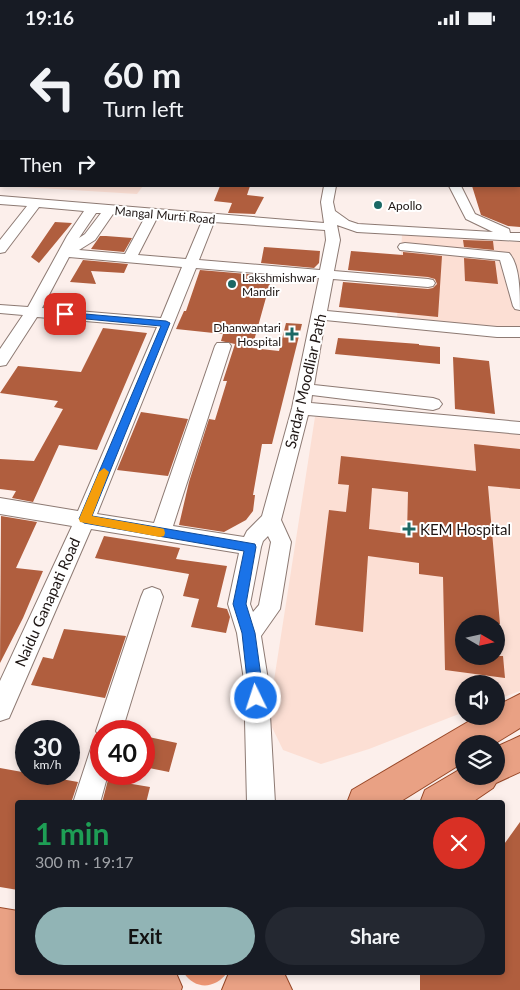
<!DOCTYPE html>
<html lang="en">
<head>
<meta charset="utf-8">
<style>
	body { margin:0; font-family:Lato,sans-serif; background:#242831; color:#f1f3f6; height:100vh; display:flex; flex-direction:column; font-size:19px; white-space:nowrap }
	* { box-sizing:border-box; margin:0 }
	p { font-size:16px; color:#9ea1a6 }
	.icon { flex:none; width:28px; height:28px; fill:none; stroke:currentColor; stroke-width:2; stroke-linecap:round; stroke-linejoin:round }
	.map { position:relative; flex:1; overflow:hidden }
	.drawer { position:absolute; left:15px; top:765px; width:490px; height:175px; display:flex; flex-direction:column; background:#171b24; border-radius:5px; box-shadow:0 2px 8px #0003 }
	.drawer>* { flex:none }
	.banner { position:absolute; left:0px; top:0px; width:520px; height:152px; box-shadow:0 2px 8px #0003; background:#171b24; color:#f1f3f6; overflow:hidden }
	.needle { width:32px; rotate:99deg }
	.buttons { position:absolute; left:455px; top:580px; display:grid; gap:10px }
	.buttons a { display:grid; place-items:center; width:50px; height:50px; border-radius:50%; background:#171b24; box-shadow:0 2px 8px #0003; font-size:25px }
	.speed { position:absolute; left:15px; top:685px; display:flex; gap:10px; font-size:25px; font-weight:700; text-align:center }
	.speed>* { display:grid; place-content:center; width:65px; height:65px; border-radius:50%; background:#171b24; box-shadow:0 2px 8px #0003; line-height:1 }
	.speed small { font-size:12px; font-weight:400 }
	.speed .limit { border:8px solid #d22; background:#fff; color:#111 }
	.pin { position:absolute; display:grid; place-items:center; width:42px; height:42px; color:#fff; margin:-21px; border-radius:10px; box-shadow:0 2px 8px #0006 }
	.me { position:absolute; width:55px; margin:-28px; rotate:356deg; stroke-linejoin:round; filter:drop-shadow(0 0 4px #0008) }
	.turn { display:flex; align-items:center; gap:18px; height:105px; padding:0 20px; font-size:22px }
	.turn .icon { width:65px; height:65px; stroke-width:2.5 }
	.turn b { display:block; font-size:35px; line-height:42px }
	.then { display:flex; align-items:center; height:48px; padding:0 20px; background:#0003; gap:10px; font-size:19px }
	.round { display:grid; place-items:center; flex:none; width:52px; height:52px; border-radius:26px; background:#242831 }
	.head { display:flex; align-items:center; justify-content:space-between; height:85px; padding:0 20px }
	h1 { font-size:30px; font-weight:700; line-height:38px; color:#1e9e55 }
	.action { display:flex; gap:10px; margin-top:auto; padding:10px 20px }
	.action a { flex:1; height:58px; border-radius:30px; background:#91b4b5; color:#111; font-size:20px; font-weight:700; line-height:58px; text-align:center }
	.action a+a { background:#242831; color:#f1f3f6 }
	.status { display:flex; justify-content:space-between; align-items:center; height:35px; padding:0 25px; background:#171b24; direction:ltr }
	.status svg { height:14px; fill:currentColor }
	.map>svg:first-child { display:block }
	.built { fill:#fcdfd4; fill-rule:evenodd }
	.water { fill:#ee9674 }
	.building { fill:#b05e3e; fill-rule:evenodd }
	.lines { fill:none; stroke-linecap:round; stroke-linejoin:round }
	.minor-casing { stroke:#8d7a73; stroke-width:2 }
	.major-casing { stroke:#984828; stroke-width:2 }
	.minor { fill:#fff; fill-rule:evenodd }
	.major { fill:#e9a184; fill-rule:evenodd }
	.route { fill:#1a73e8; stroke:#114b97 }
	.slow { fill:#f59e0b }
	.poi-dot { fill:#1b6865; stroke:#fff; stroke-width:2 }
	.labels { text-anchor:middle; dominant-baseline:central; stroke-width:4; stroke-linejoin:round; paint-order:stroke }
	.far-poi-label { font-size:12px; fill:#1e1614; stroke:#fff; text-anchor:start }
	.far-street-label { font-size:12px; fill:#1e1614; stroke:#fff }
	.street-label { font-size:15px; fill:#1e1614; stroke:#fff }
	.poi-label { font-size:15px; fill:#1e1614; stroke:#fff; text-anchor:start }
</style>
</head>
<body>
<div class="status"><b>19:16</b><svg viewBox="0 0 49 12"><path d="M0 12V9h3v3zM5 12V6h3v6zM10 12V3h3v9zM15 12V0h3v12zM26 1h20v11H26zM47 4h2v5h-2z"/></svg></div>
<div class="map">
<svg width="520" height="955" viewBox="0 0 520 955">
	<rect width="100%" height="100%" fill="#fcefeb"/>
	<path class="built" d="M 8,151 L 143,151 L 137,159 Z
		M 402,200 L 520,207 L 520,296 L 397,284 Z
		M 315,382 L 520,399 L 520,656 L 496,665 L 496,649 L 464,649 L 464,677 L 369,714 L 321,729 L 283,715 L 268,684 ZM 464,589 L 496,589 L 496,621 L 464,621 Z"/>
	<path class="water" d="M 184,938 L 227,938 C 215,954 195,955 184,938 Z"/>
	<path class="building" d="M 220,151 L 250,151 L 247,160 L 264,162 L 255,179 L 228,178 L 232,168 L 214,166 Z
		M 472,151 L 520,151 L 520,192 L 508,191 L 481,180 Z
		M 55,187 L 72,188 L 39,228 L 31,222 Z
		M 100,201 L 106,201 L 132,203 L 124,217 L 91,214 Z
		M 463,205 L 493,206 L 494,215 L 464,212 Z
		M 264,212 L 320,216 L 319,228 L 314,233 L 261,228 Z
		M 351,216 L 403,220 L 403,217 L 442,221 L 438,282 L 339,272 L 343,247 L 428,254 L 433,253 L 437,249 L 435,244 L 428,242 L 348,235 Z
		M 464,223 L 495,226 L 498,249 L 465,246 Z
		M 83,225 L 128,229 L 124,238 L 91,236 L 96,249 L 70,247 Z
		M 200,235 L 272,241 L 252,313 L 279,316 L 286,288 L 302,289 L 272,409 L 262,409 L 253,460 L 255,460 L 253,476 L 246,485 L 224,497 L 179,490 L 189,447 L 209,384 L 215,385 L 227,346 L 223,346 L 235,309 L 221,306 L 223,299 L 176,294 L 184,276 L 186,276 Z
		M 103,293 L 147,298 L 97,415 L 59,410 L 33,467 L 12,463 L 16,456 L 0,454 L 0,424 L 34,426 L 63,374 L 54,372 L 58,366 L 0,358 L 18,331 L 81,337 Z
		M 338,303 L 419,309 L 419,310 L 440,312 L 440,329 L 335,319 Z
		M 453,322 L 489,326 L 495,379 L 455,374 Z
		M 141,377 L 188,384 L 168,441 L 117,435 Z
		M 474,409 L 520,414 L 520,454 L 488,451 L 500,589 L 464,589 L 464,621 L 503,621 L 505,643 L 445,635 L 443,542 L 419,539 L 419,528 L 368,521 L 363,597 L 315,590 L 329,475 L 346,477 L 349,450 L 338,449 L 341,421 L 476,436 ZM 372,453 L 408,457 L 407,499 L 369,494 Z
		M 1,481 L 37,487 L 16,533 L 43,536 L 23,583 L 0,628 Z
		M 104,501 L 180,513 L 176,524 L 227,531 L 217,572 L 227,574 L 230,582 L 226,598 L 191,592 L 199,564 L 183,561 L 189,539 L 95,523 Z
		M 64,594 L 126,601 L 105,663 L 31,650 L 43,622 L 53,624 Z
		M 144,701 L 177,708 L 169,737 L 144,732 Z
		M 0,733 L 78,747 L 71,768 L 18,768 L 18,855 L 0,852 Z
		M 108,745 L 150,752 L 146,768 L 102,768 Z
		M 520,787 L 520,955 L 420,955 L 420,938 L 502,938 L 502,812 Z"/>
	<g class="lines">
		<g class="minor-casing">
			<path id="minor" d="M 32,0 L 87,0 L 88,1 L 33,1 Z
				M 181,0 L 189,0 L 189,1 L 181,1 Z
				M 320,0 L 328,0 L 328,1 L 320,1 Z
				M 413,0 L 446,0 L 447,1 L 414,1 Z
				M 519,3 L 520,3 L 520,7 L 519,7 Z
				M 519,77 L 520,77 L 520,83 L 519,83 Z
				M 519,101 L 520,101 L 520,108 L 519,108 Z
				M 0,125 L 1,125 L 1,131 L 0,131 Z
				M 519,137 L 520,137 L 520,143 L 519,143 Z
				M 324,151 L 336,151 L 333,167 L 335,176 L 349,186 L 358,189 L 493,197 L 466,184 L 449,151 L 461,151 L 475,179 L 509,194 L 510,198 L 520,198 L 520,206 L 357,197 L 337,190 L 340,205 L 334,236 L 428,244 L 433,245 L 435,248 L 433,251 L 428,252 L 333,244 L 327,276 L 497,292 L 520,292 L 520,302 L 497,302 L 325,285 L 314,350 L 433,363 L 439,365 L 442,369 L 439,373 L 433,375 L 312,360 L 311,368 L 520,387 L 520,399 L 308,380 L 281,485 L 291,507 L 280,574 L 261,601 L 268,645 L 275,768 L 247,768 L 244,645 L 237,598 L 228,569 L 239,518 L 91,494 L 9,683 L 0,686 L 0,646 L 72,491 L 0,479 L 0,463 L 78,476 L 157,292 L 37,282 L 6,330 L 0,331 L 0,314 L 23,280 L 0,278 L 0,270 L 28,272 L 67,201 L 84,176 L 39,172 L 5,217 L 0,218 L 0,205 L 27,171 L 0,169 L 0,161 L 324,188 L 321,167 ZM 96,178 L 101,178 L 85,199 L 79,203 ZM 113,179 L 145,182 L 125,219 L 79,215 L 95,205 ZM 157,183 L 202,186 L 186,224 L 138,220 ZM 214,187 L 325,195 L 326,205 L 320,235 L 199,225 ZM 69,222 L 182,232 L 161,283 L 42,273 ZM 196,233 L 319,243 L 292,373 L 262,481 L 247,496 L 244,502 L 173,491 L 231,311 L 229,308 L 217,308 L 215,311 L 154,488 L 97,479 ZM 268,501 L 271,507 L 259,570 L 253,577 L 250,569 L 261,512 L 263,506 Z
				M 405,208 L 509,218 C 520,230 520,258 520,275 L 515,274 L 513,271 L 500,225 L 400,215 L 398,212 L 400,209 Z
				M 152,552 L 160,555 L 163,562 L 122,696 L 101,696 L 101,705 L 96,696 L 141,562 L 144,555 Z
				M 101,706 L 101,739 L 108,739 L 100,768 L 73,768 L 92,710 Z"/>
		</g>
		<g class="major-casing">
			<path id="major" d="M 520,659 L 520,693 L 494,709 L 464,709 L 464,727 L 398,768 L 347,768 L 352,755 L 478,681 L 496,681 L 496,671 Z
				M 520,701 L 520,737 L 496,748 L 493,753 L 471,768 L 420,768 L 425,755 L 464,732 L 464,741 L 496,741 L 496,712 Z
				M 0,873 L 18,876 L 18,938 L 176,938 L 182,952 L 181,955 L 0,954 Z
				M 229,938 L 284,938 L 292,955 L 222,955 Z"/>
		</g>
		<use href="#minor" class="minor"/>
		<use href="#major" class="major"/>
	</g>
	<path class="route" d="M 62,277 L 166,286 L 170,288 L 92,481 L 255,509 L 256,512 L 246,569 L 255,598 L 264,663 L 261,667 L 256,669 L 252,667 L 249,663 L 242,598 L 233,569 L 244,516 L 84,488 L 79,484 L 161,291 L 65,282 L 62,281 Z"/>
	<path class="slow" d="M 104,433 L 109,437 L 92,481 L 160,493 L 164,494 L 165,498 L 164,501 L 160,502 L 80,487 L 79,484 L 99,437 Z"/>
	<g class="poi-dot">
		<circle cx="378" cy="170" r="5"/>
		<circle cx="232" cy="249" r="5"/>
		<path d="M289.5 291.5h5v5h5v5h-5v5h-5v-5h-5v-5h5z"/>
		<path d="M406.5 486.5h5v5h5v5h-5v5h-5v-5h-5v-5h5z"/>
	</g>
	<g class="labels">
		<g class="far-poi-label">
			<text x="388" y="170">Apollo</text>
			<text x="242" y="242">Lakshmishwar<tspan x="242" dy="14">Mandir</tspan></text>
			<text x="281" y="292" text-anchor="end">Dhanwantari<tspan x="281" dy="14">Hospital</tspan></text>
		</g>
		<g class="far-street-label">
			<text transform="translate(165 180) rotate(5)">Mangal Murti Road</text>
		</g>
		<g class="street-label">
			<text transform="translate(305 346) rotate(-77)">Sardar Moodliar Path</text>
			<text transform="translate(47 567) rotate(-66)">Naidu Ganapati Road</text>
		</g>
		<g class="poi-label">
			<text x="420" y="494">KEM Hospital</text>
		</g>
	</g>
</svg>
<div class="buttons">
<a><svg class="needle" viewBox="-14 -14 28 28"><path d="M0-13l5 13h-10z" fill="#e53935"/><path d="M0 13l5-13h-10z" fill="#9ea1a6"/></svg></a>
<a><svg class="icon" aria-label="sound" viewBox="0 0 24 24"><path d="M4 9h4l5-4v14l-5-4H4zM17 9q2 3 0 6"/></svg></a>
<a><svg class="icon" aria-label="layers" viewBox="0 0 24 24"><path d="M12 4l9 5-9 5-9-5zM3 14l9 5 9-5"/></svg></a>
</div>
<div class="speed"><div>30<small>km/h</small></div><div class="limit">40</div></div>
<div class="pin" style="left:65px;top:279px;background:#d93025"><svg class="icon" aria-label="arrive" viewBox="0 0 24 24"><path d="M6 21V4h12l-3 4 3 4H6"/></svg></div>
<svg class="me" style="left:256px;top:663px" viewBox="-20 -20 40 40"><circle r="17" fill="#1a73e8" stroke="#fff" stroke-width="3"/><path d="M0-11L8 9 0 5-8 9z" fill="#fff"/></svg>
<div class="banner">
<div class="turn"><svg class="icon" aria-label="left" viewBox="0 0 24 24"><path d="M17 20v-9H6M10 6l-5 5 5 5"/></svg><div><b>60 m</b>Turn left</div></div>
<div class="then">Then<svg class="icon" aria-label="right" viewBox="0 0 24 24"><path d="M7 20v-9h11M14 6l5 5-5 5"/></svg></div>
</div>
<section class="drawer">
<div class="head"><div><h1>1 min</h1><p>300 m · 19:17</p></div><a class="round" style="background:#d93025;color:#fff"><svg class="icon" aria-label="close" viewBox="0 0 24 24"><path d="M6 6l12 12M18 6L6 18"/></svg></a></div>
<div class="action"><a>Exit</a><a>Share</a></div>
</section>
</div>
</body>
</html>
